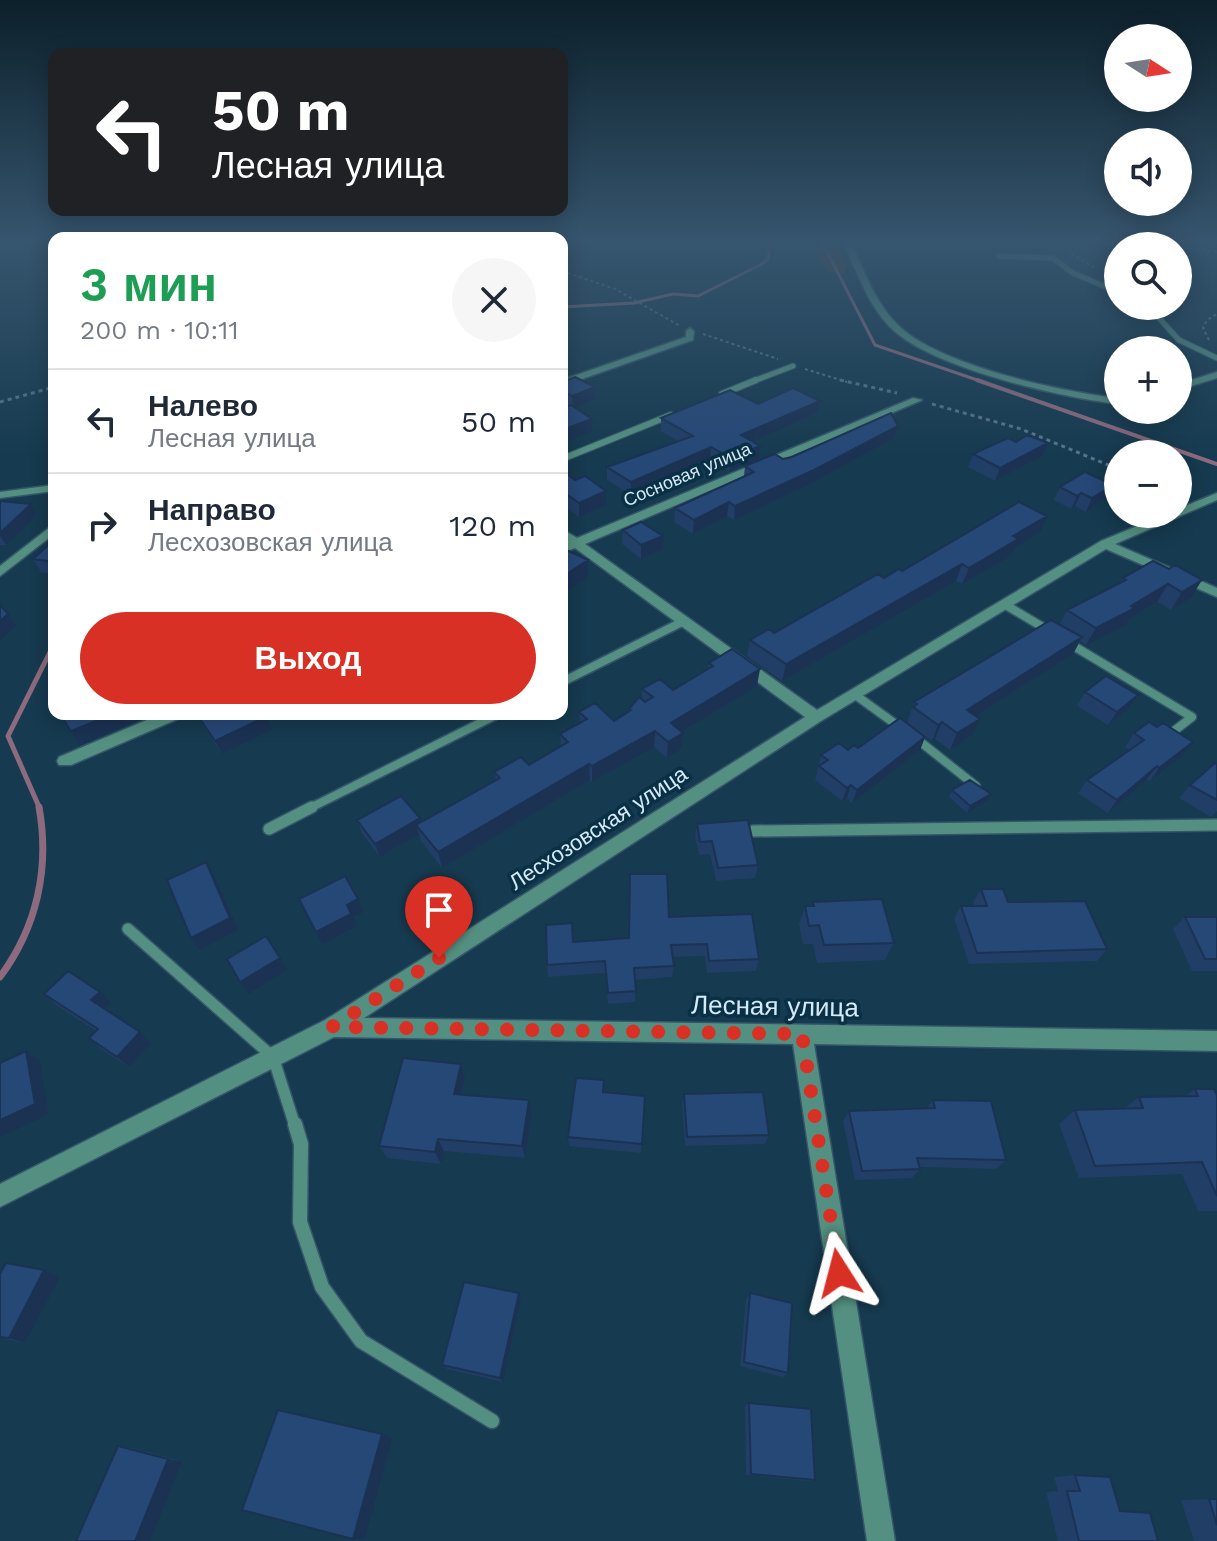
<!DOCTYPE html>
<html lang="ru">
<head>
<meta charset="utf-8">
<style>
	body { margin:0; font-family:"Work Sans",sans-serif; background:#f6f6f7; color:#1f2937; height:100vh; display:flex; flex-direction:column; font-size:30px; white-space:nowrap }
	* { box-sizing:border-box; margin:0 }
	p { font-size:26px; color:#747a83 }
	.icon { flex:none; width:44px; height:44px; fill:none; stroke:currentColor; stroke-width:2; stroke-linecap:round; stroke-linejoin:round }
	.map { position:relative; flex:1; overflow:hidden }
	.sheet { position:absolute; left:48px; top:232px; width:520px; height:488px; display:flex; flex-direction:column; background:#fff; border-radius:16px; box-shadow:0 4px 20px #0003 }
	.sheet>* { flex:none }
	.guide { position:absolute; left:48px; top:48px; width:520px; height:168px; border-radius:16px; box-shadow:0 4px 20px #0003; background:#202124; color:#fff; overflow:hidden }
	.needle { width:52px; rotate:102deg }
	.tools { position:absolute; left:1104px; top:24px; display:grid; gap:16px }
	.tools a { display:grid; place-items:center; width:88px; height:88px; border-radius:50%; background:#fff; box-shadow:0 4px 20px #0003; font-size:40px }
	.pin { position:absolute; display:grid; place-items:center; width:68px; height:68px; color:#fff; margin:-82px -34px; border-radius:50% 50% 50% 0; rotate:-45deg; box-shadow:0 0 8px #0007 }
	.pin .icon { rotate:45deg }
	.me { position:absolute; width:88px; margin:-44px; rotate:351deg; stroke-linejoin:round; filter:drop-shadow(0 0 6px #0008) }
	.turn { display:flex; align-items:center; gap:28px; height:168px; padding:0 32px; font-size:36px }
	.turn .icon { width:104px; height:104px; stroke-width:2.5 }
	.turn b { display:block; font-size:56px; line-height:68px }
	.round { display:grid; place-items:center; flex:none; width:84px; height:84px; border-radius:42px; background:#f6f6f7 }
	.summary { display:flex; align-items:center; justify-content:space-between; height:136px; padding:0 32px }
	h1 { font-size:48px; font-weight:600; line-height:60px; color:#1e9e55 }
	.button { display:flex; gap:16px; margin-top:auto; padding:16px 32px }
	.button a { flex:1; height:92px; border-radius:48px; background:#d93025; color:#fff; font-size:32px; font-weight:600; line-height:92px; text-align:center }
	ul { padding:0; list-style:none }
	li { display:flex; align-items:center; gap:24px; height:104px; padding:0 32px; border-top:2px solid #e0e1e3 }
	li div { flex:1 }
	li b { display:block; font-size:30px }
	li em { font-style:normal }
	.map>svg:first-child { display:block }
	.green { fill:#5b3a22 }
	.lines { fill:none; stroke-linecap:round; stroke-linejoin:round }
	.stream-far3 { stroke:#8e6a7e; stroke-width:3 }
	.stream-far2 { stroke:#8e6a7e; stroke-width:4 }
	.stream-far1 { stroke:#8e6a7e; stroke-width:5 }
	.stream { stroke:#8e6a7e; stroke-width:7 }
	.lane-far4-casing { stroke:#35566a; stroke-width:7 }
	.lane-far3-casing { stroke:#35566a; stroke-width:8 }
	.lane-far2-casing { stroke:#35566a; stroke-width:11 }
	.lane-far1-casing { stroke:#35566a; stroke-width:14 }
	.lane-casing { stroke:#35566a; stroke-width:17 }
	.street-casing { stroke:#35566a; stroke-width:3 }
	.path-far1 { stroke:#567587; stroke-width:2; stroke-dasharray:3 3; stroke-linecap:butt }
	.path { stroke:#567587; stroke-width:3; stroke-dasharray:4 4; stroke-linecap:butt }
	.lane-far4 { stroke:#549081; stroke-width:5 }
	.lane-far3 { stroke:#549081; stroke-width:6 }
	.lane-far2 { stroke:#549081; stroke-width:8 }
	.lane-far1 { stroke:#549081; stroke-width:11 }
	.lane { stroke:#549081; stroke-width:14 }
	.street { fill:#549081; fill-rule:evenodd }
	.wall { fill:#213e66 }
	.shaded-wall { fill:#1b3253 }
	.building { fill:#264877; stroke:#1b3253; stroke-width:2 }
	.route { stroke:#d93025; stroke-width:14; stroke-dasharray:0 25.2 }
	.labels { text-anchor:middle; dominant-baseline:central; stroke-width:7; stroke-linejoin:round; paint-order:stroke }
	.far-street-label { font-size:18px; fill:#d5e9f6; stroke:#093044 }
	.street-label { font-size:22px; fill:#d5e9f6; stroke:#093044 }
	.near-street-label { font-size:26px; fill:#d5e9f6; stroke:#093044 }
</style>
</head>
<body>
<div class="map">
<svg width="1217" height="1541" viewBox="0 0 1217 1541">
	<rect width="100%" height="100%" fill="#163a4f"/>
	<path class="green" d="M 822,240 L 835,243 L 847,265 L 843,274 C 824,275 820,260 812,244 Z"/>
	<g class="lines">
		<path class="stream-far3" d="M 821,240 L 875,345 L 983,382
			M 562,307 L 634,303 L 673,294 L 698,296 L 762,264 L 768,259 L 770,245 L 777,240"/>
		<path class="stream-far2" d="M 977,380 L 1217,464"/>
		<path class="stream-far1" d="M 40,809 L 8,736 L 54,644"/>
		<path class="stream" d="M 0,977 C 37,927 50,868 39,807"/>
		<g class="lane-far4-casing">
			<path id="lane-far4" d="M 999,256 L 1053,258 L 1073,273 L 1118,292
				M 1148,306 L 1179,340 L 1217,358
				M 751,382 L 793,366"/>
		</g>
		<g class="lane-far3-casing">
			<path id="lane-far3" d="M 722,394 L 756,380
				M 562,459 L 671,415"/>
		</g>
		<g class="lane-far2-casing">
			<path id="lane-far2" d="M 1004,604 L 1051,632
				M 1067,642 L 1192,717 L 1174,731
				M 562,682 L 684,621
				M 854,694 L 901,728
				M 913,736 L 976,786
				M 308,809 L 498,714"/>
		</g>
		<g class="lane-far1-casing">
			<path id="lane-far1" d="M 269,829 L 312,807
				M 753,831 L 1217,825
				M 128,929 L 273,1057 L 295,1126"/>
		</g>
		<g class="lane-casing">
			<path id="lane" d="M 295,1124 L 301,1144 L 300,1222 L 322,1287 L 361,1341 L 492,1421"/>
		</g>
		<g class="street-casing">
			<path id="street" d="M 842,240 L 850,240 C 863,268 873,298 894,321 C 931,364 1062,392 1118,398 L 1118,404 C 1062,398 927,367 889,326 C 867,303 856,269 842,240 Z
				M 690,328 L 694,331 L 693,340 L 562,386 L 562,380 L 686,337 L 686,331 Z
				M 1217,372 L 1217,378 L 1178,390 L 1178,384 Z
				M 913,398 L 922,400 L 585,544 L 817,710 L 1101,541 L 1166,514 L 1178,514 L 1178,509 L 1217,493 L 1217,500 L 1115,544 L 1217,588 L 1217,597 L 1106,549 L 821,721 L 364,1018 L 1217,1031 L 1217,1051 L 814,1044 L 895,1541 L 867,1541 L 793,1044 L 334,1037 L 0,1207 L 0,1184 L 325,1020 L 805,717 L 575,548 L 562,553 L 562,545 L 567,542 L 562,539 L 562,529 L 577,538 Z
				M 54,485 L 54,491 L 0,498 L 0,492 Z
				M 54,524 L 54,534 L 0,576 L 0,566 Z
				M 161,714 L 183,714 L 180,718 L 71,765 L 59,765 L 57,761 L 59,757 Z"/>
		</g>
		<path class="path-far1" d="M 1081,240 L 1118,246
			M 1178,247 L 1217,252
			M 1069,253 L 1074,240
			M 1071,254 L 1094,267
			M 562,271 L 615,289 L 680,326
			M 703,334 L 778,359
			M 1209,340 L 1203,328 L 1207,320 L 1217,314
			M 805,369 L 847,382"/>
		<path class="path" d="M 840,380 L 897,393
			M 0,402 L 54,387
			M 932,404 L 1021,429 L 1118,469
			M 1178,491 L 1191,492"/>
		<use href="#lane-far4" class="lane-far4"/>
		<use href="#lane-far3" class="lane-far3"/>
		<use href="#lane-far2" class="lane-far2"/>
		<use href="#lane-far1" class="lane-far1"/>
		<use href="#lane" class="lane"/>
		<use href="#street" class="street"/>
	</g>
	<path class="wall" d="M 562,382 L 595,387 L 595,399 L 575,408 L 592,432 L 562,443 L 562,408 L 568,406 L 562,403 Z
		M 820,401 L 817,413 L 753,442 L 760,446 L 759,459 L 729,471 L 710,460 L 631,495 L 607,480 L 607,467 L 678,441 L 661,431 L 661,418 L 758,404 Z
		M 898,426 L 894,438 L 812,483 L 734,520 L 727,516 L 693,534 L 674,522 L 675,508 L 744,476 L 745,466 L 783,459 Z
		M 973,454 L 1042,456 L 995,481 L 968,467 Z
		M 562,470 L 575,480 L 606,491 L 606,505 L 579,517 L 562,504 Z
		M 1113,485 L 1106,498 L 1086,512 L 1075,506 L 1071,509 L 1054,500 L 1060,487 Z
		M 0,501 L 31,504 L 37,515 L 6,545 L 0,545 Z
		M 623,530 L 663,536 L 663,549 L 641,559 L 622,544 Z
		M 1040,532 L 1015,548 L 1011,556 L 962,584 L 956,581 L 782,681 L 747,656 L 750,640 L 774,633 L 884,578 L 902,571 Z
		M 54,540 L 54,575 L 41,572 L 33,559 Z
		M 1153,561 L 1191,598 L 1171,610 L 1157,602 L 1129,619 L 1125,626 L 1086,645 L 1080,641 L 1073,654 L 976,716 L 972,735 L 950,750 L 935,739 L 932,741 L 925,737 L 920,750 L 852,803 L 847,798 L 842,801 L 815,780 L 821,755 L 858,748 L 907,723 L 914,702 L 1060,624 L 1067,610 L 1121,583 L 1123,578 Z
		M 709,663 L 757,686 L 682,732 L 681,749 L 667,758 L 654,747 L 592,782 L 590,780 L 442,868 L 421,841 L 419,834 L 380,857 L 362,833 L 357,820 L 420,818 L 421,823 L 496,781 L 494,772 L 529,765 L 561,747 L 560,734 L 580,723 L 579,712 L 614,721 L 629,712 L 629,709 L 642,699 L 642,689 L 673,690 L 708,669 Z
		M 1085,692 L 1138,695 L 1129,708 L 1108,725 L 1077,706 Z
		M 200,719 L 272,730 L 222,754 L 207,732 Z
		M 1157,727 L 1193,742 L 1182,756 L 1150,781 L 1147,779 L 1108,813 L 1078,793 L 1087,780 L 1129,750 L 1125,747 L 1134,733 Z
		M 1217,764 L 1217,811 L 1211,817 L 1179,798 L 1190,785 Z
		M 952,790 L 991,794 L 987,801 L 967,813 L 949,797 Z
		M 697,824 L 758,865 L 755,878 L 716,881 L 710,854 L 699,855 L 695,837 Z
		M 981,889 L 1008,902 L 1107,949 L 1097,961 L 969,964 L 954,918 L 961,906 L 975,906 L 973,902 Z
		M 813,902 L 894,943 L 885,960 L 817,963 L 813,944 L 803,944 L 799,924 L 805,906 L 812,906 Z
		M 669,917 L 759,959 L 756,971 L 707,973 L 705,956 L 672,957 L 674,966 L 672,977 L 635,980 L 635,1002 L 608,1004 L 605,973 L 548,977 L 547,965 L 573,942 L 629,938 Z
		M 1185,917 L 1217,917 L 1217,971 L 1192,971 L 1173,929 Z
		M 44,994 L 111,1003 L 105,1009 L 140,1032 L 151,1043 L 129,1067 L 101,1049 L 89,1038 L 96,1031 L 56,1005 Z
		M 465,1078 L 462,1095 L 529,1100 L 532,1113 L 525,1158 L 444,1151 L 441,1164 L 387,1158 L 379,1146 Z
		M 1195,1089 L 1217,1095 L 1217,1211 L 1198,1211 L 1182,1174 L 1079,1178 L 1059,1124 L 1075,1110 L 1123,1109 L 1139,1097 L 1185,1096 Z
		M 604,1092 L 645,1096 L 641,1153 L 569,1146 L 568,1137 Z
		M 684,1094 L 769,1135 L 765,1144 L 685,1146 L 682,1104 Z
		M 933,1100 L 1006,1160 L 996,1169 L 919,1167 L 920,1169 L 912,1178 L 855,1180 L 843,1121 L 849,1111 L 927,1108 Z
		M 44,1270 L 60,1277 L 25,1343 L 0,1338 L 0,1274 Z
		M 519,1293 L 521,1299 L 503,1382 L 447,1369 L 442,1365 Z
		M 750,1293 L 788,1373 L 783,1377 L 740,1366 L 746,1299 Z
		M 749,1403 L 815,1480 L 809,1481 L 746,1475 L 745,1406 Z
		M 118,1446 L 133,1448 L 182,1461 L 150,1541 L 76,1541 Z
		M 1075,1475 L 1120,1511 L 1158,1541 L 1058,1541 L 1046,1492 L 1058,1491 L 1054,1477 Z
		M 1209,1499 L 1217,1499 L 1217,1541 L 1194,1541 L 1181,1500 Z"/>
	<path class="shaded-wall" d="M 595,387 L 595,399 L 573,409 L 572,396 Z
		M 820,401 L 817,413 L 739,448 L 741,435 Z
		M 592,419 L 592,432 L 562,443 L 562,430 Z
		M 898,426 L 894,438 L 812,483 L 734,520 L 735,506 Z
		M 1048,443 L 1042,456 L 995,481 L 1000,468 Z
		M 760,446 L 759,459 L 729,471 L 731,458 Z
		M 711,447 L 710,460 L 631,495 L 631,482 Z
		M 1113,485 L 1106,498 L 1086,512 L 1092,498 Z
		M 606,491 L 606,505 L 579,517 L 579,503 Z
		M 1081,493 L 1075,506 L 1071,509 L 1077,496 Z
		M 729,502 L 727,516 L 693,534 L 694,520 Z
		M 31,504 L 37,515 L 6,545 L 0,536 L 0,533 Z
		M 1047,516 L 1040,532 L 1015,548 L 1011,556 L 962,584 L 969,568 L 1013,536 Z
		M 663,536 L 663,549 L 641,559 L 641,545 Z
		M 588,560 L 588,577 L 562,595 L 562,577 Z
		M 962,564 L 956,581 L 782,681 L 786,664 Z
		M 1202,580 L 1191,598 L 1171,610 L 1182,592 Z
		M 1168,584 L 1157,602 L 1129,619 L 1125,626 L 1086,645 L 1096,628 Z
		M 8,614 L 16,626 L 0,640 L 0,621 Z
		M 1082,637 L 1073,654 L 960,726 L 967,710 Z
		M 760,669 L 757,686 L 670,739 L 671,723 Z
		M 1138,695 L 1129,708 L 1108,725 L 1117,712 Z
		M 113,714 L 151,715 L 80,745 L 71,731 Z
		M 267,716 L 272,730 L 222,754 L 215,741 Z
		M 980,719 L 972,735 L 950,750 L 957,733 Z
		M 942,722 L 935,739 L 932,741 L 938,725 Z
		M 655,731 L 654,747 L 592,782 L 592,766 Z
		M 683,733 L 681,749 L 667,758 L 668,742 Z
		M 925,737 L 920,750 L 852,803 L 857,790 Z
		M 1193,742 L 1182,756 L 1150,781 L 1159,768 Z
		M 589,764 L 590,780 L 442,868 L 438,852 Z
		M 1157,766 L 1147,779 L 1108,813 L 1117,800 Z
		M 851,785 L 847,798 L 842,801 L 847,788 Z
		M 991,794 L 987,801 L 967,813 L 970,806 Z
		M 420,818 L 424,831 L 416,825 L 419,834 L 380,857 L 375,844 Z
		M 206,862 L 214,875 L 238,930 L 199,950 L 191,938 Z
		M 358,899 L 363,912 L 353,917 L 357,926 L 322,944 L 316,932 L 347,905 Z
		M 280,958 L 287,970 L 248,994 L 240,982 Z
		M 100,992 L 111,1003 L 102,1012 L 91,1000 Z
		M 140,1032 L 151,1043 L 129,1067 L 117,1057 Z
		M 26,1051 L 40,1061 L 48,1114 L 0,1137 L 0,1120 Z
		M 461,1064 L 465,1078 L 459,1107 L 454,1094 Z
		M 529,1100 L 532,1113 L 525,1158 L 522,1146 Z
		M 438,1139 L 444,1151 L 441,1164 L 435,1152 Z
		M 44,1270 L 60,1277 L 25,1343 L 9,1338 Z
		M 519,1293 L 521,1299 L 503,1382 L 500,1378 Z
		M 382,1434 L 392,1438 L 365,1538 L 353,1539 Z
		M 168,1459 L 182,1461 L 150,1541 L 135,1541 Z"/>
	<path class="building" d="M 575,377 L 595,387 L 572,396 L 562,391 L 562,382 Z
		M 793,388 L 820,401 L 741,435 L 760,446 L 731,458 L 711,447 L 631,482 L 607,467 L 693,436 L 661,418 L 730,390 L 758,404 Z
		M 571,405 L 592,419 L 562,430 L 562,408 Z
		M 891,413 L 898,426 L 814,470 L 735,506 L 729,502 L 694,520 L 675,508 L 754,472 L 745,466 L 775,454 L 783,459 L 792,457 Z
		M 1027,435 L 1048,443 L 1000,468 L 973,454 L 1008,438 L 1016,442 Z
		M 562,470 L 575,480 L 585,476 L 606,491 L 579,503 L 562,491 Z
		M 1085,472 L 1113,485 L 1092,498 L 1081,493 L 1077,496 L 1060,487 Z
		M 0,501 L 31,504 L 0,533 Z
		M 1019,502 L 1047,516 L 1013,536 L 1018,539 L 969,568 L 962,564 L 786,664 L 750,640 L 769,629 L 774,633 L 878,574 L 884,578 L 899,569 L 902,571 Z
		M 641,522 L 663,536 L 641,545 L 623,530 Z
		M 54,540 L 54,562 L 33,559 Z
		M 562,548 L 588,560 L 562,577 Z
		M 1153,561 L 1169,569 L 1175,565 L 1202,580 L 1182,592 L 1168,584 L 1131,606 L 1135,608 L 1096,628 L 1067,610 L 1126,580 L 1123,578 Z
		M 0,605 L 8,614 L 0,621 Z
		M 1051,620 L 1082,637 L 967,710 L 980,719 L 957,733 L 942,722 L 938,725 L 913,707 L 917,704 L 914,702 Z
		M 732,649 L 760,669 L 671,723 L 683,733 L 668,742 L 655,731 L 592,766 L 589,764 L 438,852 L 416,825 L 500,778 L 494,772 L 521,757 L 529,765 L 568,742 L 560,734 L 587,719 L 579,712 L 595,703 L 614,721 L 631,710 L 629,709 L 639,697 L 645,702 L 653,697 L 642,689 L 660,679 L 673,690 L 713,666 L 709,663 Z
		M 1106,676 L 1138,695 L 1117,712 L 1085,692 Z
		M 54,689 L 54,705 L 46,693 Z
		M 60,714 L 113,714 L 71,731 Z
		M 211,714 L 265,714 L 267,716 L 215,741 L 200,719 Z
		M 900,718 L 925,737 L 857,790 L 851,785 L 847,788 L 819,766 L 828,760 L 821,755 L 839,743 L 848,750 L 854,745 L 858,748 Z
		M 1149,722 L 1157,727 L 1163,723 L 1193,742 L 1159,768 L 1157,766 L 1117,800 L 1087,780 L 1144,740 L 1134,733 Z
		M 1215,763 L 1217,764 L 1217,800 L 1190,785 Z
		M 970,780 L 991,794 L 970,806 L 952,790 Z
		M 401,796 L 420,818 L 375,844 L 357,820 Z
		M 748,820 L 758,865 L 718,868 L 712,841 L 700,842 L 697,824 Z
		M 206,862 L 230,918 L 191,938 L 167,880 Z
		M 630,874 L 667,874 L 669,917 L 752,914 L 759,959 L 709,961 L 707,944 L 671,945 L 674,966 L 634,968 L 636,991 L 608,993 L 605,961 L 547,965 L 546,925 L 572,923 L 573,942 L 629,938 Z
		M 345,876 L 358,899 L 347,905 L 351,914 L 316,932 L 299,899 Z
		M 981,889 L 1003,889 L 1008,902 L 1085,901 L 1107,949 L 977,953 L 961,906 L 987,906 Z
		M 882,899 L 894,943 L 824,945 L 819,925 L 809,926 L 805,906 L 814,906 L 813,902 Z
		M 1185,917 L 1217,917 L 1217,959 L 1205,959 Z
		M 266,936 L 280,958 L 240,982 L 227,959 Z
		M 68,971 L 100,992 L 91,1000 L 140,1032 L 117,1057 L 89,1038 L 98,1029 L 44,994 Z
		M 26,1051 L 35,1104 L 0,1120 L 0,1063 Z
		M 403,1058 L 461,1064 L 454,1094 L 529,1100 L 522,1146 L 438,1139 L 435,1152 L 379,1146 Z
		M 576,1078 L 604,1080 L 603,1092 L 645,1096 L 642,1144 L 568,1137 Z
		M 1195,1089 L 1214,1089 L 1217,1095 L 1217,1196 L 1202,1162 L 1095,1166 L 1075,1110 L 1143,1108 L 1139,1097 L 1198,1096 Z
		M 763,1092 L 769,1135 L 687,1137 L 684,1094 Z
		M 933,1100 L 991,1101 L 1006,1160 L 917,1158 L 920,1169 L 862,1171 L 849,1111 L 935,1108 Z
		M 6,1263 L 44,1270 L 9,1338 L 0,1337 L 0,1274 Z
		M 464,1282 L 519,1293 L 500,1378 L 442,1365 Z
		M 750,1293 L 792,1303 L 788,1373 L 744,1362 Z
		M 749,1403 L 811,1409 L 815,1480 L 751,1474 Z
		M 278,1410 L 382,1434 L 353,1539 L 242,1510 Z
		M 118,1446 L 168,1459 L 135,1541 L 76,1541 Z
		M 1075,1475 L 1110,1477 L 1120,1511 L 1150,1513 L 1158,1541 L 1079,1541 L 1067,1491 L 1080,1491 Z
		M 1209,1499 L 1217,1499 L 1217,1525 Z"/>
	<linearGradient id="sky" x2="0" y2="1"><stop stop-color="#0c202b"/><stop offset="0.53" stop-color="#36556e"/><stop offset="1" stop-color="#36556e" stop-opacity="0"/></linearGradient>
	<rect width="1217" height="456" fill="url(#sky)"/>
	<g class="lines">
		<path class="route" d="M 439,958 L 332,1027 L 802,1034 L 839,1273"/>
	</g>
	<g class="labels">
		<g class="far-street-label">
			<text transform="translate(687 474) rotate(-23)">Сосновая улица</text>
		</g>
		<g class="street-label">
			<text transform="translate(598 828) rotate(-33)">Лесхозовская улица</text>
		</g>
		<g class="near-street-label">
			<text transform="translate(775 1006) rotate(1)">Лесная улица</text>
		</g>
	</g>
</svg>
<div class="tools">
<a><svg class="needle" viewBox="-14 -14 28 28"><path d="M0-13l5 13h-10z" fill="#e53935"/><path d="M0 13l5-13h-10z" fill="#747a83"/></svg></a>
<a><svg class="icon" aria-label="sound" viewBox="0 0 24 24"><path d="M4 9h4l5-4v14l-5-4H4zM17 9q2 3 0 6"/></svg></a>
<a><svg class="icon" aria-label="search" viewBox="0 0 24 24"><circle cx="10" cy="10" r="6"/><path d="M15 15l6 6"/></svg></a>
<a>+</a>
<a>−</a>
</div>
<div class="pin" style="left:439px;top:958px;background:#d93025"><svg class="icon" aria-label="arrive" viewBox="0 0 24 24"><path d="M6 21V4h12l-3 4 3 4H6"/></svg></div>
<svg class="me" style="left:839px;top:1273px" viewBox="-20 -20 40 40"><path d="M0-17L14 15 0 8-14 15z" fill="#d93025" stroke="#fff" stroke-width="4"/></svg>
<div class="guide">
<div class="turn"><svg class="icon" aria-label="left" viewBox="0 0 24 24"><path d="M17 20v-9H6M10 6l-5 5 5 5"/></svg><div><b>50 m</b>Лесная улица</div></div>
</div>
<section class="sheet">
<div class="summary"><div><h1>3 мин</h1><p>200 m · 10:11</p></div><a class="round"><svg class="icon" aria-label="close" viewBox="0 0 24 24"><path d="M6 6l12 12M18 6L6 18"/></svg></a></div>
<ul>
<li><svg class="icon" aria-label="left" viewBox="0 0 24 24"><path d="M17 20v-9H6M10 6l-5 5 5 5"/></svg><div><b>Налево</b><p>Лесная улица</p></div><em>50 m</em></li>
<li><svg class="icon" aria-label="right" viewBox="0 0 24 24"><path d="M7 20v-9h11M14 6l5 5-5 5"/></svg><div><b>Направо</b><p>Лесхозовская улица</p></div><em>120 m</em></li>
</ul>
<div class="button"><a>Выход</a></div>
</section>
</div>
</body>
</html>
